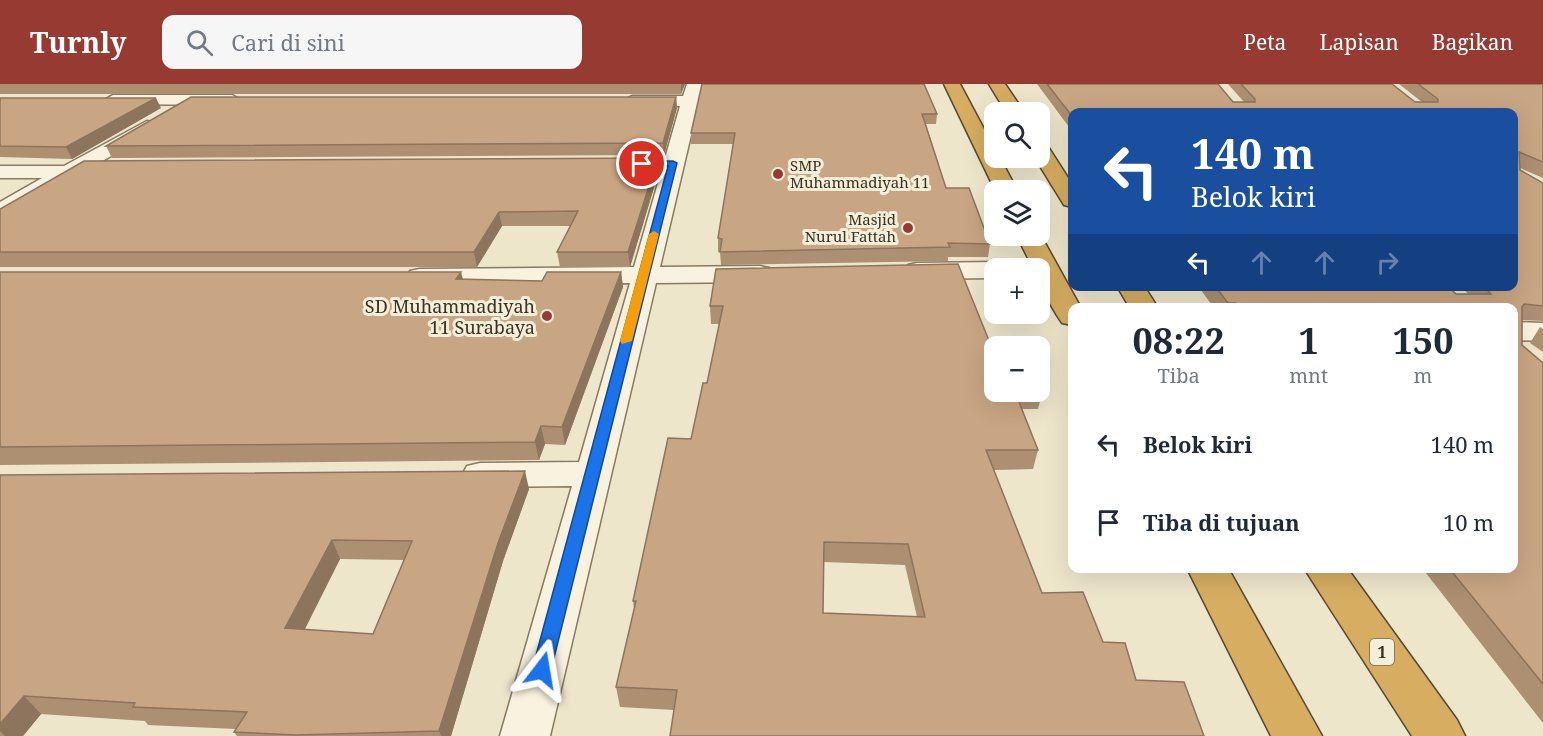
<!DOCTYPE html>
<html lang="id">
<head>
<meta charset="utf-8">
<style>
	body { margin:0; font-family:"Noto Serif",serif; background:#f6f6f7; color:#1f2937; height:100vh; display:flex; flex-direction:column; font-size:22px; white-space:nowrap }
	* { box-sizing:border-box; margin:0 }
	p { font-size:20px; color:#747a83 }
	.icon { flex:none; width:33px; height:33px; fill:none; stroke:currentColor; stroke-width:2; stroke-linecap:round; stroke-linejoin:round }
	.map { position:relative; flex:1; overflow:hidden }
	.side { position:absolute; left:1068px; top:219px; width:450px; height:270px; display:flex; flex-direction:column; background:#fff; border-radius:12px; box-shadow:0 6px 24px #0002 }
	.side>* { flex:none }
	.guide { position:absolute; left:1068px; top:24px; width:450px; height:183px; border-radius:12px; box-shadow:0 6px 24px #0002; background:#1a4fa0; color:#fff; overflow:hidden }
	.controls { position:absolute; left:984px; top:18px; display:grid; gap:12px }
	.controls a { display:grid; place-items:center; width:66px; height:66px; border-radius:12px; background:#fff; box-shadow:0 6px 24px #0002; font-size:30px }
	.pin { position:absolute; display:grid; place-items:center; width:51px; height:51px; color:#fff; margin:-26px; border:3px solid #fff; border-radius:50%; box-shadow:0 2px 6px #0007 }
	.me { position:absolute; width:66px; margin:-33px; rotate:14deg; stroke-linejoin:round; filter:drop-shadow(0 0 4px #0008) }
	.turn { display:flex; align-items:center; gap:21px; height:126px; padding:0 24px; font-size:27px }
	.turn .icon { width:78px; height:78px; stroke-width:2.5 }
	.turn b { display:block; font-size:42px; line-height:51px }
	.lanes { display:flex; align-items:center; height:57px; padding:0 24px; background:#0003; justify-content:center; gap:30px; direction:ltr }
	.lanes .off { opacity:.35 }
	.eta { display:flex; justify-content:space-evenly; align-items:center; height:102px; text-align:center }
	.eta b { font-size:36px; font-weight:700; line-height:42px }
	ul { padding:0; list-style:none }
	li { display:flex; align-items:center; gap:18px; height:78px; padding:0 24px }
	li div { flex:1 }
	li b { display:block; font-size:22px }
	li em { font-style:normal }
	header { display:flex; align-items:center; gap:36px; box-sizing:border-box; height:84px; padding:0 30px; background:#963a32; color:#fff }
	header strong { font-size:28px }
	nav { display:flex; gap:33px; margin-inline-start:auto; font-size:21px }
	.search { width:420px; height:54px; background:#f6f6f7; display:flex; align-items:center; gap:15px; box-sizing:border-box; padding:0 21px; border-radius:12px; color:#747a83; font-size:22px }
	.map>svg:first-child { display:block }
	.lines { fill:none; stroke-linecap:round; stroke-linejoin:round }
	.minor-casing { stroke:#897a5f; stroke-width:3 }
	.highway-casing { stroke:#584733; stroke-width:3 }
	.minor { fill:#f8f2de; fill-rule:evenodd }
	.highway { fill:#d6ad61; fill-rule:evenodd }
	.wall { fill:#ad8f71; fill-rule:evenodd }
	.shaded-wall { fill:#8d745c }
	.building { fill:#c9a683; stroke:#8d745c; stroke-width:1.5; fill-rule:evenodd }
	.route { fill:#1a73e8; stroke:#114b97; stroke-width:1.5 }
	.slow { fill:#f59e0b }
	.poi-dot { fill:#963a32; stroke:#f5efda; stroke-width:2 }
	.labels { text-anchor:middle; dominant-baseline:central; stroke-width:6; stroke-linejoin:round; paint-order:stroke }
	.far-poi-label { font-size:15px; fill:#3b3022; stroke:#f5efda; text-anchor:start }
	.shield { fill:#f5efda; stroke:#736959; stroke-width:1.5 }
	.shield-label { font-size:16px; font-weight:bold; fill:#3b3022 }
	.poi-label { font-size:18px; fill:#3b3022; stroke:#f5efda; text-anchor:end }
</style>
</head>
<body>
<header>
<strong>Turnly</strong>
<div class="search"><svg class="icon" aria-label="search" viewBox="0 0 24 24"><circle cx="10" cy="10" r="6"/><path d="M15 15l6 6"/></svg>Cari di sini</div>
<nav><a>Peta</a><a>Lapisan</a><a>Bagikan</a></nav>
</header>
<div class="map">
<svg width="1543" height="652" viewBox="0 0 1543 652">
	<rect width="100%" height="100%" fill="#ede6cb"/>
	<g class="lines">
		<g class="minor-casing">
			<path id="minor" d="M 687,0 L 703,0 L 660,183 L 760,182 L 769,184 L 773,190 L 769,196 L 760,198 L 656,199 L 550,652 L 500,652 L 572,402 L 480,403 L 467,400 L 462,391 L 467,382 L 480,379 L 579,378 L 630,199 L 419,201 L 410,199 L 406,193 L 410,187 L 419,185 L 634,183 L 680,22 L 632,22 L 623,17 L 632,12 L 683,12 Z
				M 113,11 L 232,11 L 241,16 L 232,21 L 107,20 L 104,16 Z
				M 147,37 L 154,39 L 156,43 L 154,47 L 8,132 L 0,134 L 0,118 L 42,94 L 0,94 L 0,82 L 64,82 Z
				M 994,178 L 1003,180 L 1006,184 L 994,184 L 994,194 L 917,195 L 908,193 L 904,187 L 908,181 L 917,179 Z
				M 1514,238 L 1543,239 L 1543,257 L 1514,256 Z"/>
		</g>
		<g class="highway-casing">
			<path id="highway" d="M 944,0 L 960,0 L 994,64 L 994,74 L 1000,74 L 1017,106 L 995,106 Z
				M 989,0 L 1005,0 L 1024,28 L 1006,28 Z
				M 1040,59 L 1047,61 L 1072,100 L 1072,123 L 1064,121 L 1035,74 L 1040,74 Z
				M 1040,150 L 1081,224 L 1072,224 L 1072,241 L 1062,239 C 1051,223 1040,203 1040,184 L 1033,184 L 1017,152 Z
				M 1117,202 L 1144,202 L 1158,224 L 1130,224 Z
				M 1187,484 L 1228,484 L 1322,652 L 1271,652 Z
				M 1304,484 L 1347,484 L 1457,636 L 1465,652 L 1412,652 Z"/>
		</g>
		<use href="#minor" class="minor"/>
		<use href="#highway" class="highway"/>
	</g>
	<path class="wall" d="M 0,0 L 685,0 L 681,10 L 0,10 Z
		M 702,0 L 937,30 L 936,40 L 926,40 L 946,104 L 990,160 L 988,173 L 948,173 L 948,177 L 721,181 L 720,168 L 718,168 L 718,154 L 733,60 L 691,60 L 691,49 Z
		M 1037,0 L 1218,0 L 1233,18 L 1244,18 L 1228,0 L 1392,0 L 1415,18 L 1422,18 L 1399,0 L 1543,0 L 1543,94 L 1520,84 L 1520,86 L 1543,99 L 1543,237 L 1522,236 L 1522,261 L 1543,279 L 1543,639 L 1422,484 L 1514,484 L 1514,224 L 1214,224 L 1198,202 L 1448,202 L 1456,210 L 1468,210 L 1461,202 L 1514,202 L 1072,28 L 1072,47 Z
		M 676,13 L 677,24 L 664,71 L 112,74 L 106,62 Z
		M 0,14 L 161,24 L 72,75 L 0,73 Z
		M 658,74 L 659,87 L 630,183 L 560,183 L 557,168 L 571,142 L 502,142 L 477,183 L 0,183 L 0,125 Z
		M 716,185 L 994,308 L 1040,308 L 1040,298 L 1043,306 L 1038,325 L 1022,325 L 1038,366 L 1033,385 L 994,386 L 1042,509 L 674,626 L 620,623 L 616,603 L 634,525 L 633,517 L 691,355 L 707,299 L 719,240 L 711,240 L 710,222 ZM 824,478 L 905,481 L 917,533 L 823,529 Z
		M 0,188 L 542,197 L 621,188 L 623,203 L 565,361 L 545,360 L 539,376 L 0,381 Z
		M 1540,243 L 1543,245 L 1543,268 L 1530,259 Z
		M 0,391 L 529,405 L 503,477 L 451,652 L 237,652 L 234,648 L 236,645 L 148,641 L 145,637 L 41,630 L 23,652 L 0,652 ZM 340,475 L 404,476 L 373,550 L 304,546 Z"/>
	<path class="shaded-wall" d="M 681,0 L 685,0 L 681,10 Z
		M 676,13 L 677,24 L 664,71 L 663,59 Z
		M 156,14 L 161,24 L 72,75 L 66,63 Z
		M 658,74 L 659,87 L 630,183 L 628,168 Z
		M 499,128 L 502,142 L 477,183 L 474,168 Z
		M 461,188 L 465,203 L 456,195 Z
		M 621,188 L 623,203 L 565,361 L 562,343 Z
		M 541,342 L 545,360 L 539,376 L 535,358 Z
		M 525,387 L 529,405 L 503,477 L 451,652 L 441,652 L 439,647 L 498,459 Z
		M 332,456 L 340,475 L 296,563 L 285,544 Z
		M 24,612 L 41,630 L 23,652 L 5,652 L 0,647 L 0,640 Z"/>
	<path class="building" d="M 702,0 L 924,0 L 937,30 L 922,30 L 946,104 L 969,104 L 990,160 L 948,159 L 950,163 L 720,168 L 722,155 L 718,154 L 735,49 L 691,49 Z
		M 1047,0 L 1218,0 L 1233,18 L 1255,18 L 1255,15 L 1241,0 L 1392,0 L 1415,18 L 1438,18 L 1438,15 L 1418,0 L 1543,0 L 1543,78 L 1519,68 L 1520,86 L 1543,99 L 1543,222 L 1524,220 L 1522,223 L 1522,261 L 1543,279 L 1543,600 L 1449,484 L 1514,484 L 1514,224 L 1240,224 L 1236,219 L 1228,219 L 1215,202 L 1448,202 L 1456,210 L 1491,210 L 1483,202 L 1514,202 L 1514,28 L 1072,28 L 1072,32 Z
		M 191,13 L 676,13 L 663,59 L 106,62 Z
		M 0,14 L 156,14 L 66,63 L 0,62 Z
		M 658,74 L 628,168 L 557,168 L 578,127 L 499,128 L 474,168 L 0,168 L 0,125 L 84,77 Z
		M 958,180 L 992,264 L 994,264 L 994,308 L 1015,308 L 1038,366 L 986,366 L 1042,509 L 1083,508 L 1103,558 L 1125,559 L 1136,596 L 1184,598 L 1204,652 L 670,652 L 677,606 L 616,603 L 636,517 L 633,517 L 668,354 L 691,355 L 703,299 L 707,299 L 723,222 L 710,222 L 716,185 ZM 824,458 L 908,460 L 925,533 L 823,529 Z
		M 0,188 L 461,188 L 456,195 L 542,197 L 547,188 L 621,188 L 562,343 L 541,342 L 535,358 L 0,363 Z
		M 1040,298 L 1043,306 L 1040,306 Z
		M 525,387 L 498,459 L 439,647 L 296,651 L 234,648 L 247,628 L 133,623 L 135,619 L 24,612 L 0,640 L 0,391 ZM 332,456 L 412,457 L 373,550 L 285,544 Z"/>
	<path class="route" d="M 642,77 L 673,77 L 677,79 L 551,586 L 548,592 L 542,595 L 535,592 L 532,586 L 668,82 L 639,81 Z"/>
	<path class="slow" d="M 654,147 L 659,150 L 632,257 L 622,260 L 620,257 L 649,150 Z"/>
	<g class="poi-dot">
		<circle cx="778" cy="90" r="6"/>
		<circle cx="908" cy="144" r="6"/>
		<circle cx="547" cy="232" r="6"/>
	</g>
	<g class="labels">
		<g class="far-poi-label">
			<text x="790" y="81">SMP<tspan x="790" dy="17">Muhammadiyah 11</tspan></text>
			<text x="896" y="135" text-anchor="end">Masjid<tspan x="896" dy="17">Nurul Fattah</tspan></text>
		</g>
		<rect class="shield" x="1370" y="555" width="24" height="26" rx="4.5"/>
		<g class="shield-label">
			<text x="1382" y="568">1</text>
		</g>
		<g class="poi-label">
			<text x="535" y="222">SD Muhammadiyah<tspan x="535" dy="21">11 Surabaya</tspan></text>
		</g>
	</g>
</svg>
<div class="controls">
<a><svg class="icon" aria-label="search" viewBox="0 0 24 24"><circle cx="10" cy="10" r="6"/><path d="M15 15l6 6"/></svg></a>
<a><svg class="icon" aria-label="layers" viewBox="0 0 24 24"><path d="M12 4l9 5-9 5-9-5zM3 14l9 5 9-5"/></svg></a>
<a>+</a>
<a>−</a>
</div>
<div class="pin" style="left:642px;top:80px;background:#d93025"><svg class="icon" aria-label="arrive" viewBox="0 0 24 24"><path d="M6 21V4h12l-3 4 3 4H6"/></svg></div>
<svg class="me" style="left:542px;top:586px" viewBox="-20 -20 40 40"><path d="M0-17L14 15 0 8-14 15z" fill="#1a73e8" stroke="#fff" stroke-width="4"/></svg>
<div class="guide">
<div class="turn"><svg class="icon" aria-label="left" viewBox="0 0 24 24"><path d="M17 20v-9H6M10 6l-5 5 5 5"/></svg><div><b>140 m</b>Belok kiri</div></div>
<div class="lanes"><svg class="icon" aria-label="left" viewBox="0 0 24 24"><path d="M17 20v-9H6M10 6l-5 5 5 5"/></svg><svg class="icon off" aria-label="ahead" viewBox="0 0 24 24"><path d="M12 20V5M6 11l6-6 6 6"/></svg><svg class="icon off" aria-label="ahead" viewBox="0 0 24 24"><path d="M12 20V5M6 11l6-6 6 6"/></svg><svg class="icon off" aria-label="right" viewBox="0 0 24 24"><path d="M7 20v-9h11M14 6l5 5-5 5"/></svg></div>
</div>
<section class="side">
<div class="eta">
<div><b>08:22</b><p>Tiba</p></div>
<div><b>1</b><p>mnt</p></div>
<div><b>150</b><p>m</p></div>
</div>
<ul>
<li><svg class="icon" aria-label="left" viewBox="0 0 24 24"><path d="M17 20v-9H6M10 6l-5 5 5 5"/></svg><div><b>Belok kiri</b></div><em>140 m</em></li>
<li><svg class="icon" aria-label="arrive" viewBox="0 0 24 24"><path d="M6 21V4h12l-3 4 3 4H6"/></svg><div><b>Tiba di tujuan</b></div><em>10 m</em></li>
</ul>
</section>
</div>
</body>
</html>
